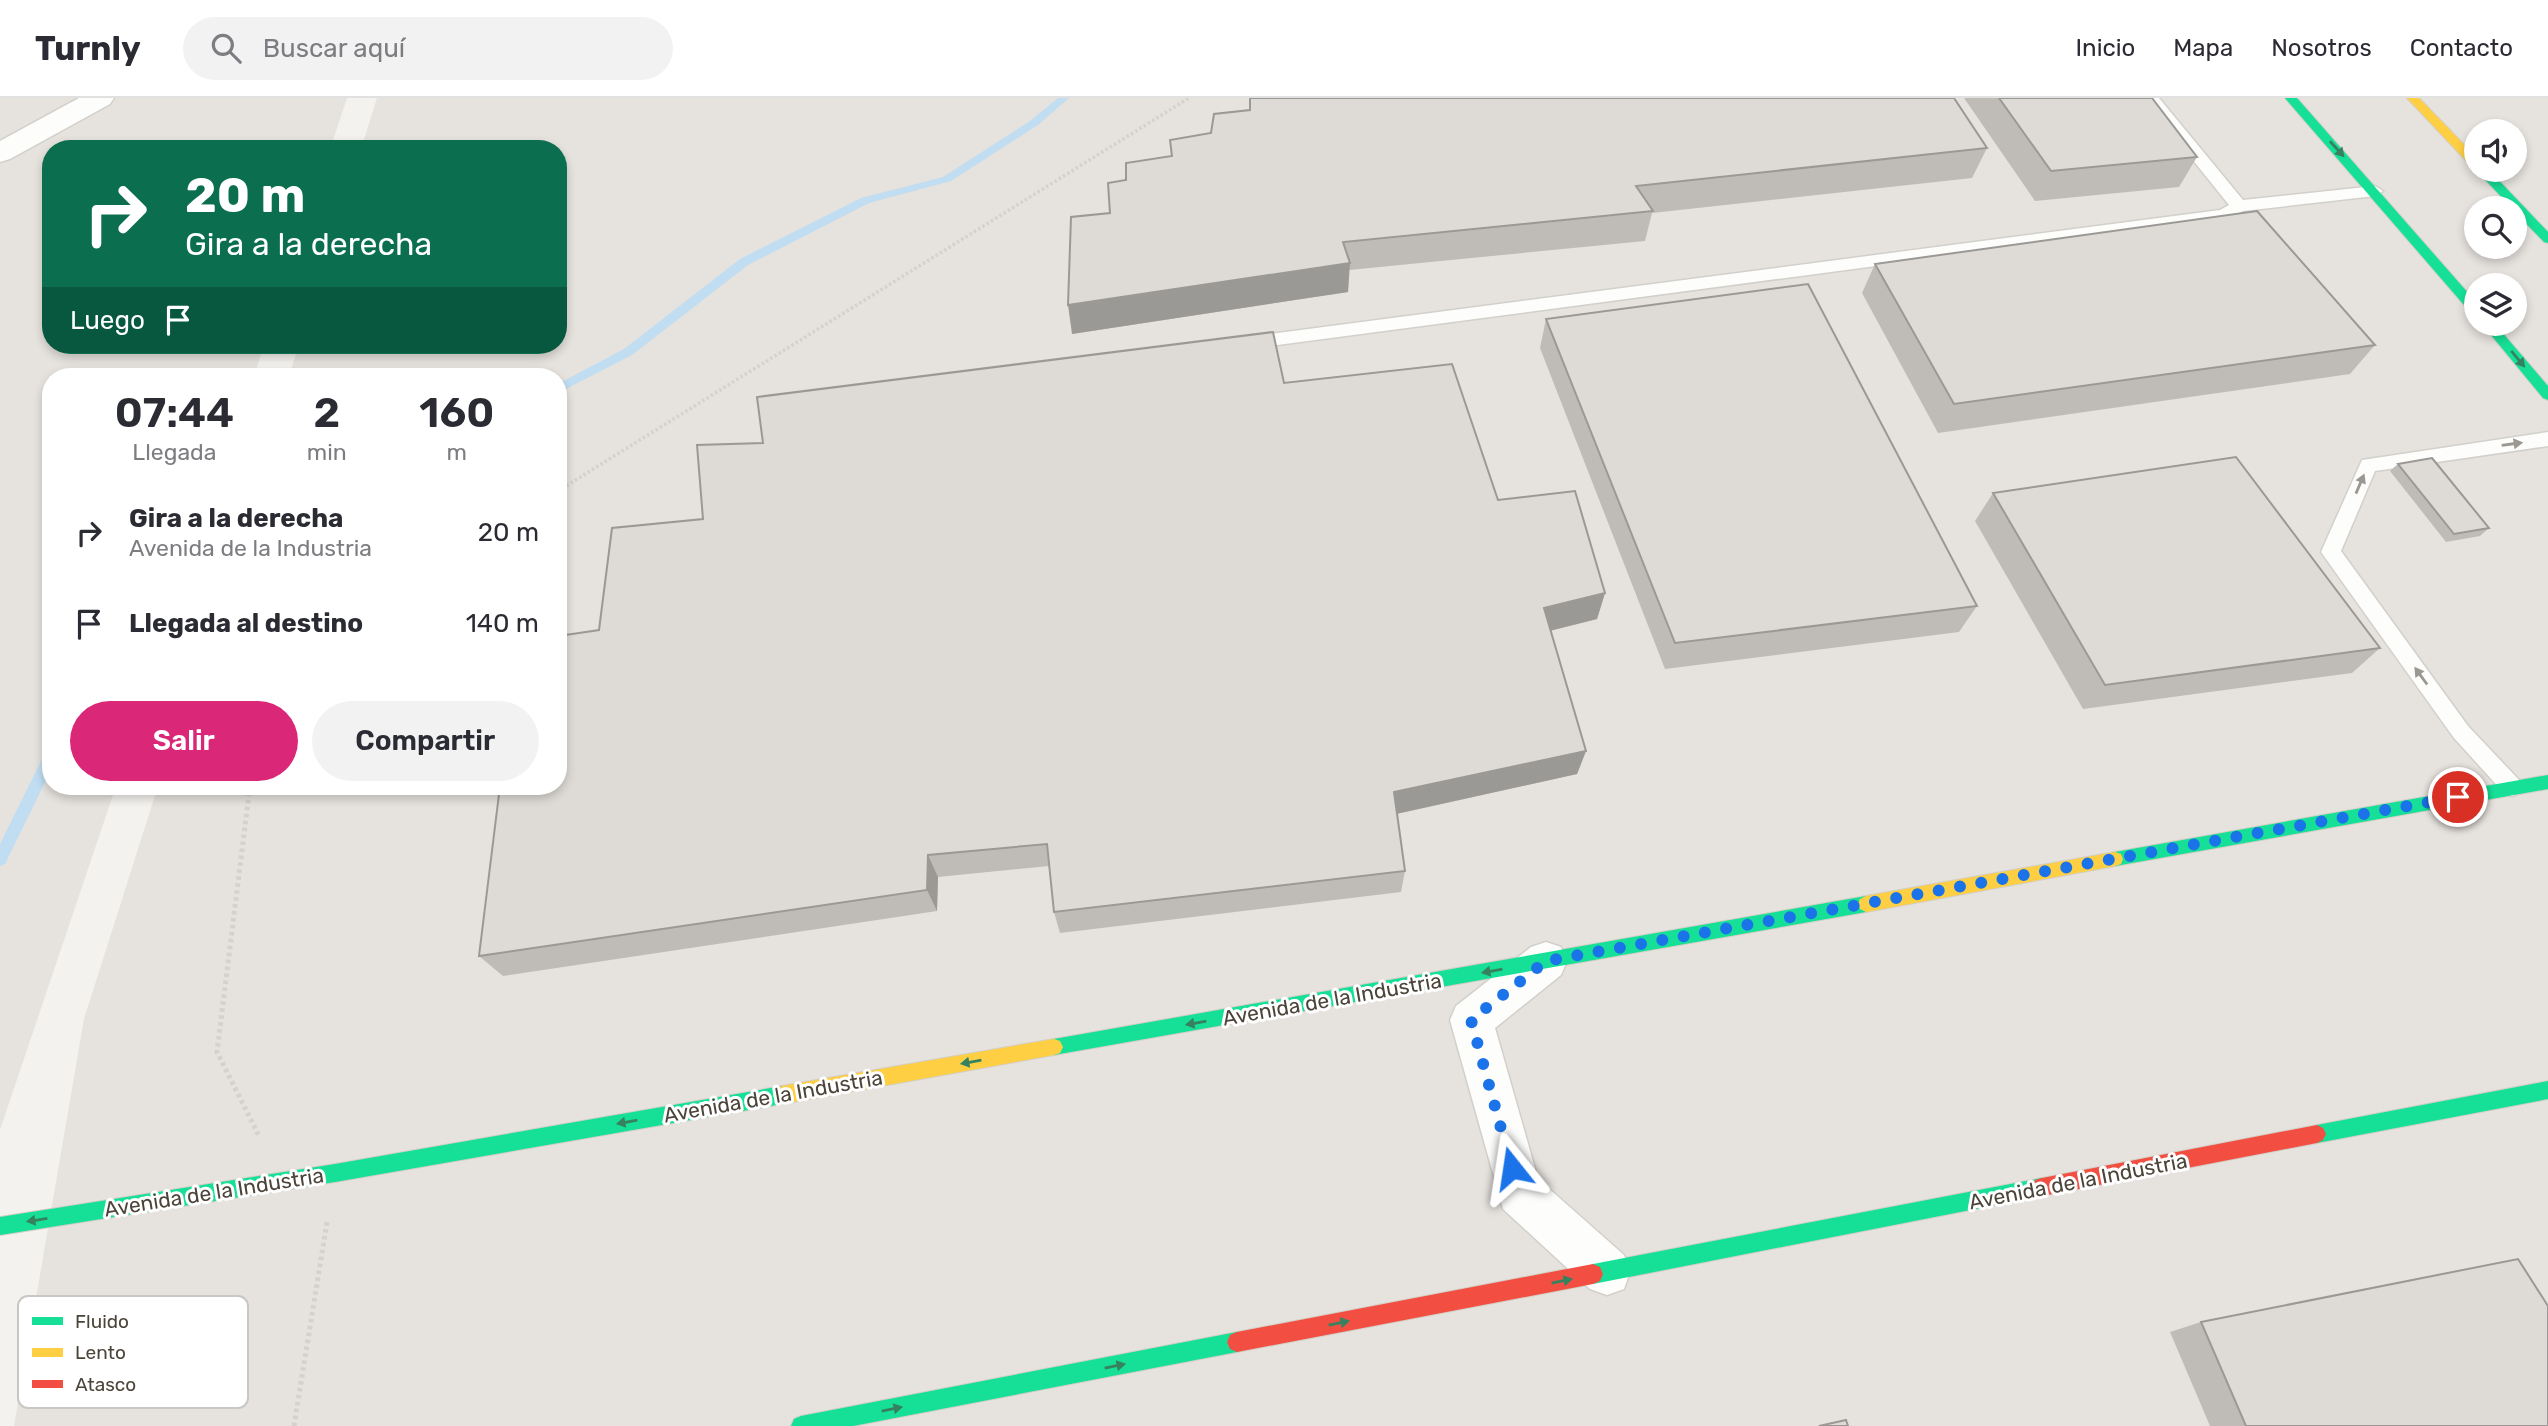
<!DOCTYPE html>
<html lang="es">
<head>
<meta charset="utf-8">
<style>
	body { margin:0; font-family:Rubik,sans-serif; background:#f2f2f3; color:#2b2b33; height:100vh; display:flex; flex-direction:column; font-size:26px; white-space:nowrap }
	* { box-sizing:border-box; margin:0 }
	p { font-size:23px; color:#7c7c81 }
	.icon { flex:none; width:38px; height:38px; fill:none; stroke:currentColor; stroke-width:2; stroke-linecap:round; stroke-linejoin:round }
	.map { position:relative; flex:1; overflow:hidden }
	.sheet { position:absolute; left:42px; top:270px; width:525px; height:427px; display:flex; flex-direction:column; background:#fff; border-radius:28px; box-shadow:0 4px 10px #0003 }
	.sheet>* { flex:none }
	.hud { position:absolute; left:42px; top:42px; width:525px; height:214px; border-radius:28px; box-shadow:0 4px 10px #0003; background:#0b6e4f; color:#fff; overflow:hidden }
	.buttons { position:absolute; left:2464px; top:21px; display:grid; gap:14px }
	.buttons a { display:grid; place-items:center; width:63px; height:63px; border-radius:50%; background:#fff; box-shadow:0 4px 10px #0003; font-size:35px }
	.pin { position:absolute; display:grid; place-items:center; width:60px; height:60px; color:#fff; margin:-30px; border:4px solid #fff; border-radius:50%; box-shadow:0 2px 7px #0007 }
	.me { position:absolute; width:77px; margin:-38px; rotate:345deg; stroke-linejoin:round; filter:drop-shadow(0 0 5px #0008) }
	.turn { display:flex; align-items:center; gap:24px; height:147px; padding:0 28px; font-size:32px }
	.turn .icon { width:91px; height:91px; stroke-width:2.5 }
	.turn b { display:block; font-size:49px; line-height:60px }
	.then { display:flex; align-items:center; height:66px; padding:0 28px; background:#0003; gap:14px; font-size:26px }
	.eta { display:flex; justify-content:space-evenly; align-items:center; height:119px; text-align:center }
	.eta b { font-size:42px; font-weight:600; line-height:49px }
	.button { display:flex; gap:14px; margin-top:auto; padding:14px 28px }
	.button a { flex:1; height:80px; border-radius:42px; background:#db2777; color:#fff; font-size:28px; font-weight:600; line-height:80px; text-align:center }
	.button a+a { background:#f2f2f3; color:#2b2b33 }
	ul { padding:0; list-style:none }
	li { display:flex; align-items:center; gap:21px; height:91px; padding:0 28px }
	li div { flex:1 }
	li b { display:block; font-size:26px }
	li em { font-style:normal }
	header { display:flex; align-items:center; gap:42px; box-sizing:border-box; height:98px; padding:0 35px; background:#fff; border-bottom:2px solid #e1e1e2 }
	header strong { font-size:33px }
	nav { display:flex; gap:38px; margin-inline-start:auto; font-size:24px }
	.search { width:490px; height:63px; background:#f2f2f3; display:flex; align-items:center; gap:18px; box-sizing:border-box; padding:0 24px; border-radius:38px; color:#7c7c81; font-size:26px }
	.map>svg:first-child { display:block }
	.industrial { fill:#e6e2de; fill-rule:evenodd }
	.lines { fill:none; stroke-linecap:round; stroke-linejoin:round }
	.stream { fill:#c0ddf1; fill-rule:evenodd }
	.lane-casing { stroke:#d2d0cb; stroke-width:3 }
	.street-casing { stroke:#d2d0cb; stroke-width:3 }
	.fast-casing { stroke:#d3cfc5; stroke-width:2 }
	.slow-casing { stroke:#d3cfc5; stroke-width:2 }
	.jam-casing { stroke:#d3cfc5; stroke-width:2 }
	.path-far1 { stroke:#d3d2cc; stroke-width:3.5; stroke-dasharray:2.5 2.5; stroke-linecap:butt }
	.path { stroke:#d3d2cc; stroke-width:5; stroke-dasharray:3.5 3.5; stroke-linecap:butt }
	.lane { fill:#fdfdfc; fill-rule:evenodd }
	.street { fill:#fdfdfc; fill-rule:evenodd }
	.fast { fill:#16e098; fill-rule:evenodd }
	.slow { fill:#ffcf43; fill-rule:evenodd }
	.jam { fill:#f24e42; fill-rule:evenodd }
	.wall { fill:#bfbcb8 }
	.shaded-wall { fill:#9b9996 }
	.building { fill:#dedbd6; stroke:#9b9996; stroke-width:2 }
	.oneway { fill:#36825f }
	.oneway2 { fill:#9b9791 }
	.route { stroke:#1a73e8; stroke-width:12; stroke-dasharray:0 21.6 }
	.labels { text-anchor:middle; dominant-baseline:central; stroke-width:6; stroke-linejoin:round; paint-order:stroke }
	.street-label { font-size:21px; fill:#4b4439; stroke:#fff }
	.key { fill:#fff; stroke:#c9c7c4; stroke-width:2 }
	.key-label { font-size:19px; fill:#4b4439 }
</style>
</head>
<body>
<header>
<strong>Turnly</strong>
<div class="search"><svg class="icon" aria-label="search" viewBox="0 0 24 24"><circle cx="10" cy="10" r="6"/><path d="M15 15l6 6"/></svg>Buscar aquí</div>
<nav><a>Inicio</a><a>Mapa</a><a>Nosotros</a><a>Contacto</a></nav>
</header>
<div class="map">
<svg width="2548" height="1328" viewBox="0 0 2548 1328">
	<rect width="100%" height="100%" fill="#f4f2ee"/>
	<path class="industrial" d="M 0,0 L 347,0 L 330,51 L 51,51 L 51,247 L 264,247 L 254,278 L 51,278 L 51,688 L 116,688 L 0,1032 Z
		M 377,0 L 2548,0 L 2548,1328 L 14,1328 L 84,921 L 158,688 L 558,688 L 558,278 L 289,278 L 299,247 L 558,247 L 558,51 L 361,51 ZM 2476,33 L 2515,33 L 2515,72 L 2476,72 ZM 2476,110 L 2515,110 L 2515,149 L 2476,149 ZM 2476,187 L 2515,187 L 2515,226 L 2476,226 Z"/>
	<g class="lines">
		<path class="stream" d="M 1058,0 L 1069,0 L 1038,27 L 951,83 L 869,105 L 748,167 L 632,257 L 558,295 L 558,286 L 624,251 L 740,161 L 861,100 L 943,79 L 1030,23 Z
			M 51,651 L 51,672 L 5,766 L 0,768 L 0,746 L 46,653 Z"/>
		<g class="lane-casing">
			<path id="lane" d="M 2143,0 L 2159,0 L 2243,102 L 2375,88 L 2383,93 L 2375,98 L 2243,113 L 2224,122 L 1247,251 L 1238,245 L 1247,239 L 2220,112 L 2229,107 Z
				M 2548,334 L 2548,348 L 2375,373 L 2341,453 L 2468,628 L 2520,683 L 2523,689 L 2520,695 L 2512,698 L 2504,695 L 2454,640 L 2321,454 L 2362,362 Z"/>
		</g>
		<g class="street-casing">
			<path id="street" d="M 79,0 L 114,0 L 110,6 L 10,61 L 0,64 L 0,43 Z
				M 1546,844 L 1561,849 L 1567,863 L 1561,877 L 1495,930 L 1538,1081 L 1624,1157 L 1630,1174 L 1624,1191 L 1607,1197 L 1590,1191 L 1503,1111 L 1450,922 L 1456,908 L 1531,849 Z"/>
		</g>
		<g class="fast-casing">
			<path id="fast" d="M 2285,0 L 2297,0 L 2476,204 L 2476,216 L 2471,215 Z
				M 2476,72 L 2489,72 L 2548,134 L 2548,145 L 2544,144 L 2515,114 L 2515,110 L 2512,110 Z
				M 2482,226 L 2495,226 L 2548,288 L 2548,302 L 2543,300 Z
				M 2548,677 L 2548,691 L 2115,768 L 2109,766 L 2107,761 L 2109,756 L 2115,754 Z
				M 1866,798 L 1872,801 L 1874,806 L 1872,811 L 1866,814 L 1054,957 L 1048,955 L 1045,949 L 1048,943 L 1054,941 Z
				M 2548,983 L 2548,1001 L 2317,1045 L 2311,1042 L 2308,1036 L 2311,1030 L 2317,1027 Z
				M 782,988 L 788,991 L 791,997 L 788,1003 L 782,1006 L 335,1084 L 0,1137 L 0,1119 L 335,1066 Z
				M 2042,1080 L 2049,1082 L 2051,1089 L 2049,1096 L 2042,1098 L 1593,1186 L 1586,1183 L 1583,1176 L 1586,1169 L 1593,1166 Z
				M 1237,1234 L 1244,1237 L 1247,1244 L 1244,1251 L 1237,1254 L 853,1328 L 791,1328 L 794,1321 L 801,1318 Z"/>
		</g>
		<g class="slow-casing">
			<path id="slow" d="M 2407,0 L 2419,0 L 2476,59 L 2476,70 L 2472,69 Z
				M 2115,754 L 2121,756 L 2123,761 L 2121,766 L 2115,768 L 1866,814 L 1860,811 L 1858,806 L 1860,801 L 1866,798 Z
				M 1054,941 L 1060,943 L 1063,949 L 1060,955 L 1054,957 L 782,1006 L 776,1003 L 773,997 L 776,991 L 782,988 Z"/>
		</g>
		<g class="jam-casing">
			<path id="jam" d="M 2317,1027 L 2323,1030 L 2326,1036 L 2323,1042 L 2317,1045 L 2042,1098 L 2035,1096 L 2033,1089 L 2035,1082 L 2042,1080 Z
				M 1593,1166 L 1600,1169 L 1603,1176 L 1600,1183 L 1593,1186 L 1237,1254 L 1230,1251 L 1227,1244 L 1230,1237 L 1237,1234 Z"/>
		</g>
		<path class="path-far1" d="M 558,393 L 1189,0"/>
		<path class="path" d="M 250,688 L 217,954 L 260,1040
			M 294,1328 L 327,1124"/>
		<use href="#lane" class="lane"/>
		<use href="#street" class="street"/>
		<use href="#fast" class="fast"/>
		<use href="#slow" class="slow"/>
		<use href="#jam" class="jam"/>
	</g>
	<path class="wall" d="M 1964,0 L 2152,0 L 2197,59 L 2179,89 L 2035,103 Z
		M 1250,12 L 1987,50 L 1972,80 L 1652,115 L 1645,143 L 1349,172 L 1348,194 L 1072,236 L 1110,115 L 1126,82 L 1171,58 L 1170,42 L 1211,35 Z
		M 1875,166 L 2375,247 L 2350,276 L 1938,335 L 1862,195 Z
		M 1546,221 L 1977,508 L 1959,534 L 1665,571 L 1540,250 Z
		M 1284,285 L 1605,495 L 1597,521 L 1550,533 L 1586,653 L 1577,676 L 1397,716 L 1405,773 L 1401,794 L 1060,835 L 1054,814 L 1049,768 L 938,779 L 937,813 L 503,878 L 479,858 L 599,532 L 703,421 L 763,345 Z
		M 2398,366 L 2489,430 L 2480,438 L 2446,444 L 2390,373 Z
		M 1993,395 L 2380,550 L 2352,575 L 2083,611 L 1975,423 Z
		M 2201,1224 L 2548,1328 L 2210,1328 L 2170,1234 Z"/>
	<path class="shaded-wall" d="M 1350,165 L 1348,194 L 1072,236 L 1068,207 Z
		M 1605,495 L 1597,521 L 1537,536 L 1544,510 Z
		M 1586,653 L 1577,676 L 1391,717 L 1394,694 Z
		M 928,757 L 938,779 L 937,813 L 927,792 Z"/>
	<path class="building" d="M 1250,0 L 1954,0 L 1987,50 L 1636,88 L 1653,113 L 1343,144 L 1350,165 L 1068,207 L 1071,119 L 1110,115 L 1108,85 L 1126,82 L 1126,65 L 1172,58 L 1170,42 L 1211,35 L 1214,16 L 1250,12 Z
		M 1999,0 L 2152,0 L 2197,59 L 2051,73 Z
		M 2257,113 L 2375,247 L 1954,306 L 1875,166 Z
		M 1808,186 L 1977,508 L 1675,545 L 1546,221 Z
		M 1273,234 L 1284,285 L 1452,266 L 1498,402 L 1575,393 L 1605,495 L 1544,510 L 1586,653 L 1394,694 L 1405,773 L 1054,814 L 1047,746 L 928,757 L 927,792 L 479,858 L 500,688 L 558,688 L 558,538 L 599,532 L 612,430 L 703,421 L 697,347 L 763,345 L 757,299 Z
		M 2236,359 L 2380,550 L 2105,587 L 1993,395 Z
		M 2432,360 L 2489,430 L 2454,436 L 2398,366 Z
		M 2518,1161 L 2548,1208 L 2548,1328 L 2246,1328 L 2201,1224 Z
		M 1846,1322 L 1848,1328 L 1819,1328 Z"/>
	<defs><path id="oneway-solid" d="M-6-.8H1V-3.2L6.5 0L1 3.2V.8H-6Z" transform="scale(1.75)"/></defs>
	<g class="oneway">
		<use href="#oneway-solid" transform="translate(2337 51) rotate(48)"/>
		<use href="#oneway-solid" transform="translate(2518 261) rotate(50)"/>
		<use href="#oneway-solid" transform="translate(1492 873) rotate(170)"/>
		<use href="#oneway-solid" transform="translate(1196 925) rotate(170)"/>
		<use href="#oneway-solid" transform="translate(971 964) rotate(170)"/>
		<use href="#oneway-solid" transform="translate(627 1024) rotate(170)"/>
		<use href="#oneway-solid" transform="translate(37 1122) rotate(171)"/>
		<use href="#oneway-solid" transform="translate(1562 1183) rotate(-11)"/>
		<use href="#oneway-solid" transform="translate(1339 1225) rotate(-11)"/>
		<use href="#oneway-solid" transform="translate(1115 1268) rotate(-11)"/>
		<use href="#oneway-solid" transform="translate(892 1311) rotate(-11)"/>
	</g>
	<g class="oneway2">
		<use href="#oneway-solid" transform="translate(2512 346) rotate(-8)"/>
		<use href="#oneway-solid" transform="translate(2360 386) rotate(-67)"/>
		<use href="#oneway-solid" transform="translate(2421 578) rotate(-126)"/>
	</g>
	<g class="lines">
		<path class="route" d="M 1512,1070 L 1471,922 L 1546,863 L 2458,699"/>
	</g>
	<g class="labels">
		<g class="street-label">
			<text transform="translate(1332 901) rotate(-10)">Avenida de la Industria</text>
			<text transform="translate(773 998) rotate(-10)">Avenida de la Industria</text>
			<text transform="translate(2078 1083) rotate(-11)">Avenida de la Industria</text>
			<text transform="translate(214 1094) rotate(-9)">Avenida de la Industria</text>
		</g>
	</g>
	<rect x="18" y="1198" width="230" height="112" rx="10" class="key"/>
	<rect x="32" y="1219" width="31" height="8" fill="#16e098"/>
	<rect x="32" y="1250" width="31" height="9" fill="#ffcf43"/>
	<rect x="32" y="1282" width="31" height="8" fill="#f24e42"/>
	<g class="key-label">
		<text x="75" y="1230">Fluido</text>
		<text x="75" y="1261">Lento</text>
		<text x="75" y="1293">Atasco</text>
	</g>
</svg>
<div class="buttons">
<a><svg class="icon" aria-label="sound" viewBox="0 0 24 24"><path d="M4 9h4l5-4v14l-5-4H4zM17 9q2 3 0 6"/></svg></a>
<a><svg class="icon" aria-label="search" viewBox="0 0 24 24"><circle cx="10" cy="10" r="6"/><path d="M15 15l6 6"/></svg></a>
<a><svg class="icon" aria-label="layers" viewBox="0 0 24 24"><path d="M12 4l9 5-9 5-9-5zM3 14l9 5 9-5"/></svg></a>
</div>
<div class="pin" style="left:2458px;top:699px;background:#d93025"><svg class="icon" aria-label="arrive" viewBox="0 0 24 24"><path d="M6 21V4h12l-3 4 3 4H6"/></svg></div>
<svg class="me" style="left:1512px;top:1070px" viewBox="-20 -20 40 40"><path d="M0-17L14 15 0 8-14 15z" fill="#1a73e8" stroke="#fff" stroke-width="4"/></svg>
<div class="hud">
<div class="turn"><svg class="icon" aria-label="right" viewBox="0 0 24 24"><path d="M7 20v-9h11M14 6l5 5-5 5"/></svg><div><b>20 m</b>Gira a la derecha</div></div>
<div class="then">Luego<svg class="icon" aria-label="arrive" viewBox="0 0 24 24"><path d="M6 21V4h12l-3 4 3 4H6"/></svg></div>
</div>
<section class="sheet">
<div class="eta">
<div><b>07:44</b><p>Llegada</p></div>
<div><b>2</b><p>min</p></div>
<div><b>160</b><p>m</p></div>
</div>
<ul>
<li><svg class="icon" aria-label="right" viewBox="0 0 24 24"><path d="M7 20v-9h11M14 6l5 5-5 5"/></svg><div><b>Gira a la derecha</b><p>Avenida de la Industria</p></div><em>20 m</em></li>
<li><svg class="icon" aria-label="arrive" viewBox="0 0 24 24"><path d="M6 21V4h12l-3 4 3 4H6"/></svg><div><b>Llegada al destino</b></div><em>140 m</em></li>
</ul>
<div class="button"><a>Salir</a><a>Compartir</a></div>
</section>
</div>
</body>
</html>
